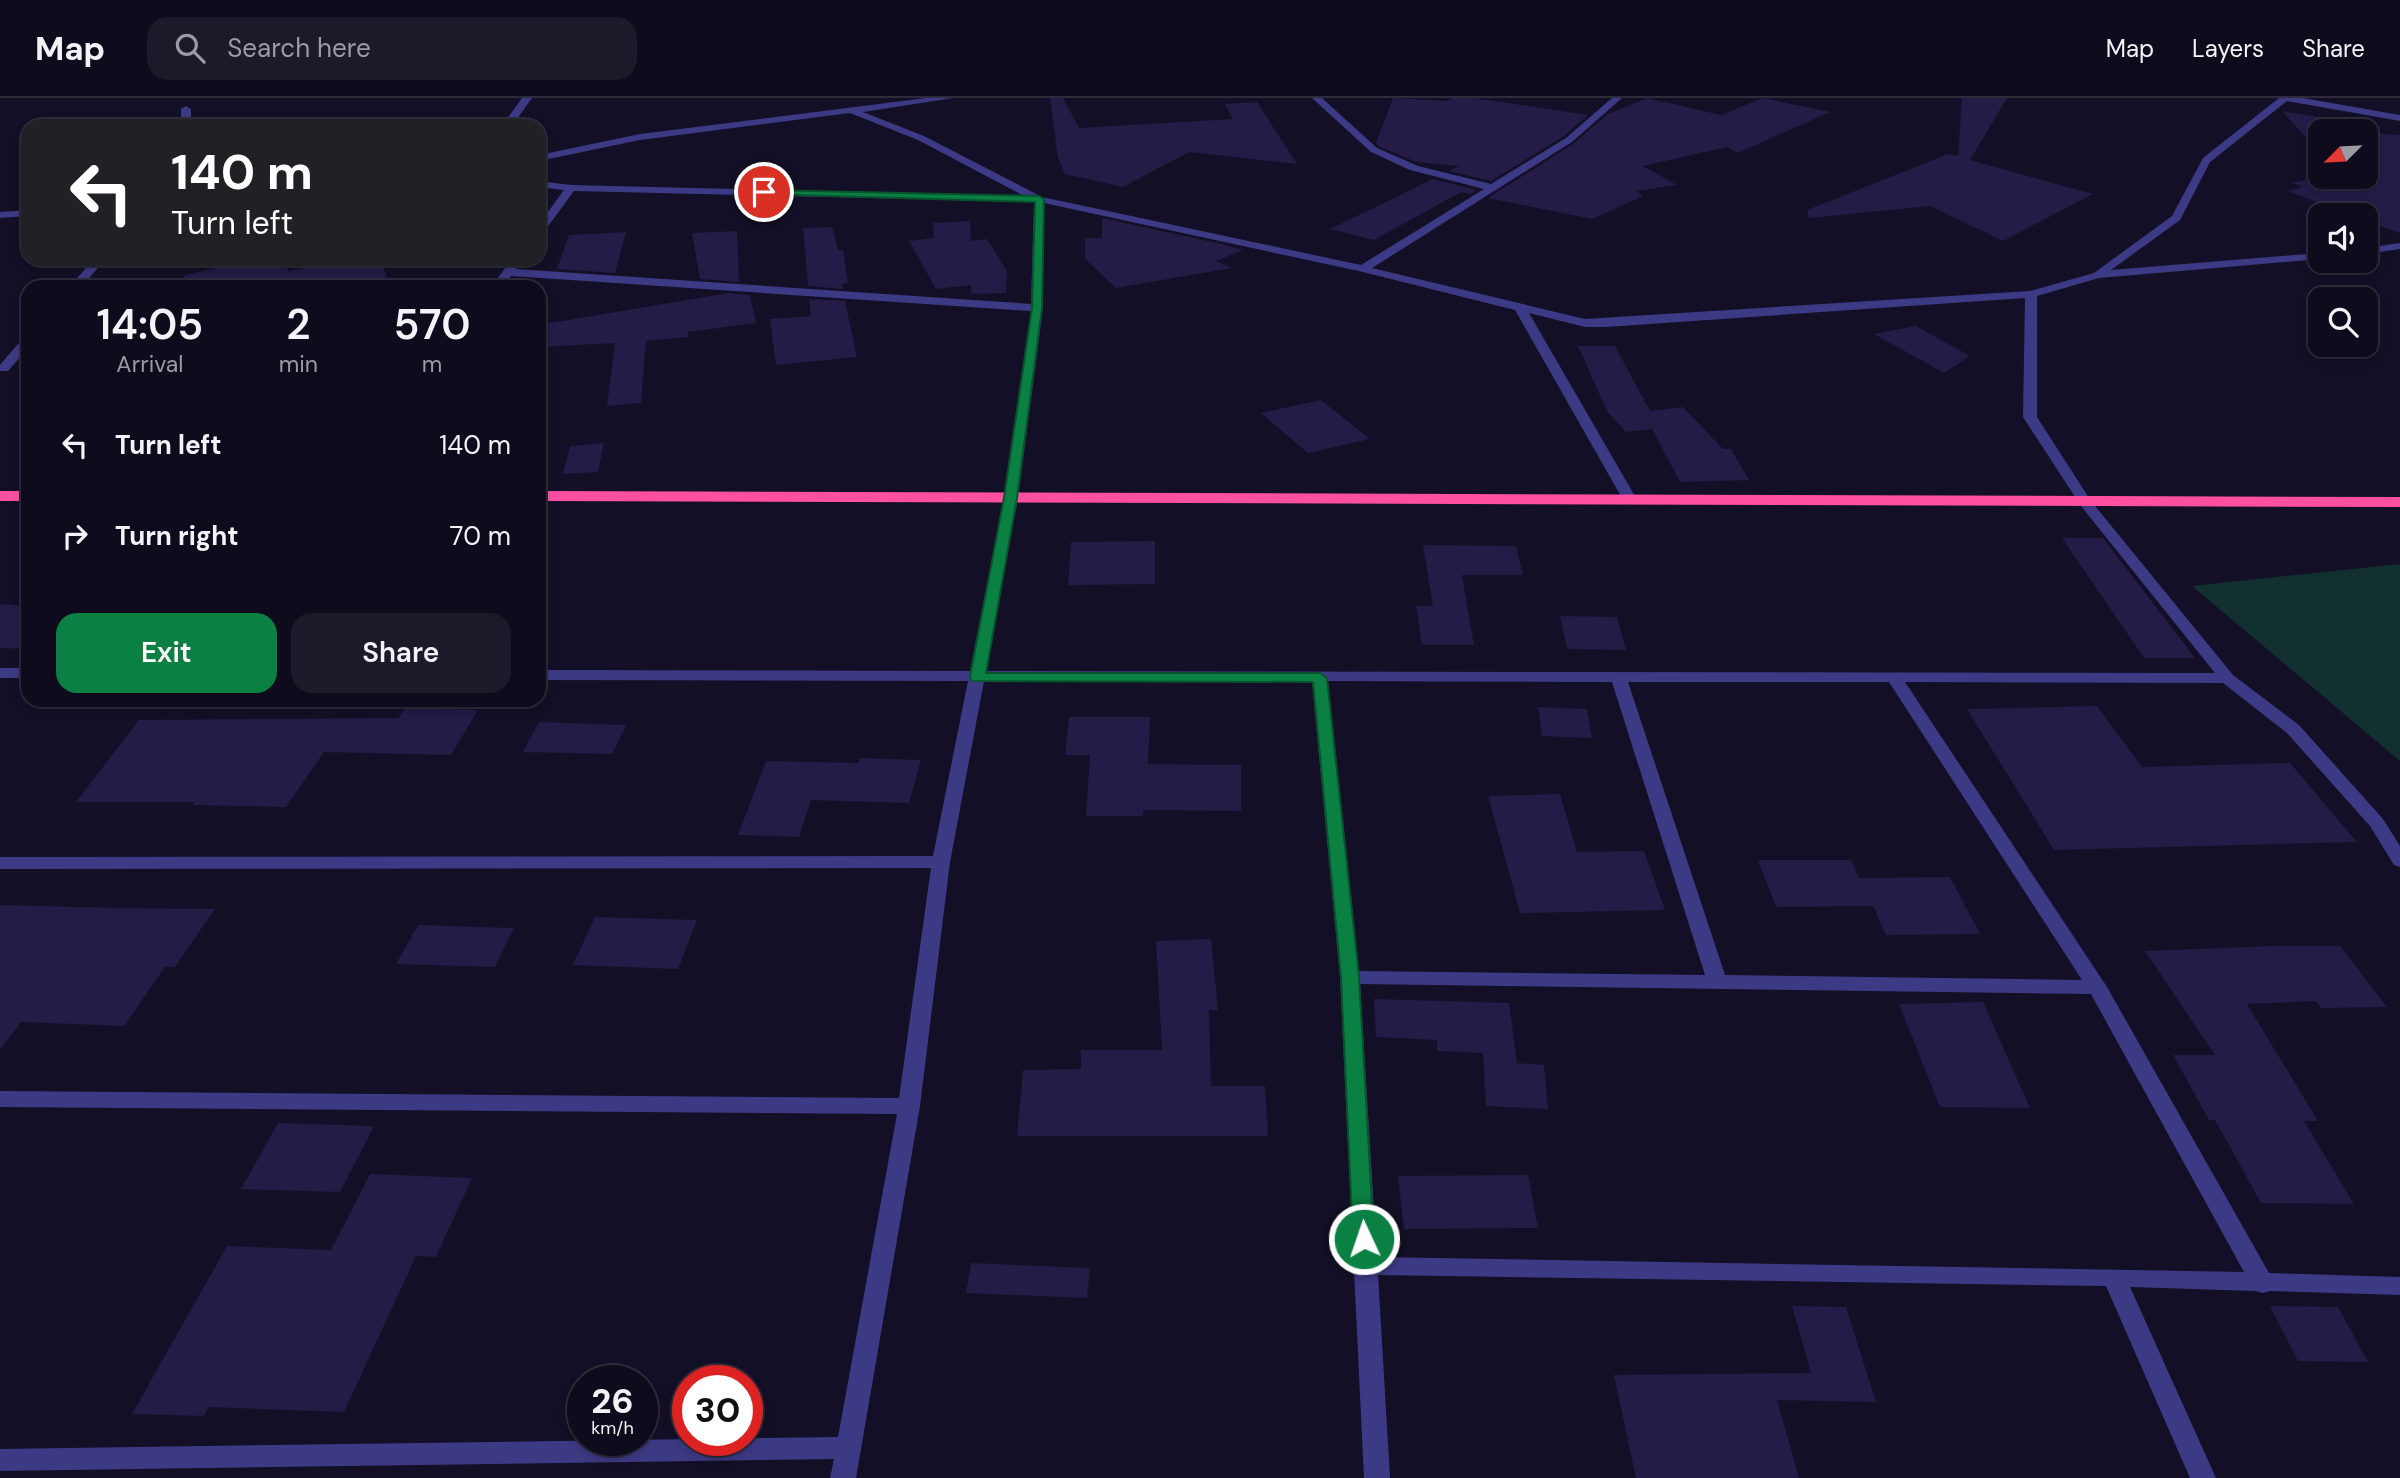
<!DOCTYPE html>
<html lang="en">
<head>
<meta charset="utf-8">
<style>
	body { margin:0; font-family:"DM Sans",sans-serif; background:#1c1929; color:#f1f3f6; height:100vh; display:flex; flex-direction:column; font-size:26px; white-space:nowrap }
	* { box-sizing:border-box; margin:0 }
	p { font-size:23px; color:#9b9ba3 }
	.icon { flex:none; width:38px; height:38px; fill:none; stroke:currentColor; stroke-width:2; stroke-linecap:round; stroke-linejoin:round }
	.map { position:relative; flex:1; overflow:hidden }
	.panel { position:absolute; left:21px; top:182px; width:525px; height:427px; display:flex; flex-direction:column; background:#0e0b1c; border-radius:21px; box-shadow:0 4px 10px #0003,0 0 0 2px #2e2b3b }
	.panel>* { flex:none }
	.top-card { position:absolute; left:21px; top:21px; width:525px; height:147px; border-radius:21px; box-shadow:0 4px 10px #0003,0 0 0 2px #2e2b3b; background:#202124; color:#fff; overflow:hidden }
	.needle { width:46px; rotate:246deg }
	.tools { position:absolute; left:2308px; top:21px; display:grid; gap:14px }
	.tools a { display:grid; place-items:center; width:70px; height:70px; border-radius:14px; background:#0e0b1c; box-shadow:0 4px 10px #0003,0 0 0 2px #2e2b3b; font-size:35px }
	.speed { position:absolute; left:567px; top:1267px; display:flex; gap:14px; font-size:35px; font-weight:700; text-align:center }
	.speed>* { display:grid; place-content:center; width:91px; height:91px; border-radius:50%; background:#0e0b1c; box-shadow:0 4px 10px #0003,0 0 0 2px #2e2b3b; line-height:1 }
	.speed small { font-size:18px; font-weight:400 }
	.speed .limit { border:10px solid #d22; background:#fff; color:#111 }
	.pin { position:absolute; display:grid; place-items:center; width:60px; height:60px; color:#fff; margin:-30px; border:4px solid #fff; border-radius:50%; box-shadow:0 2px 7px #0007 }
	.me { position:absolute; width:77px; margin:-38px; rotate:357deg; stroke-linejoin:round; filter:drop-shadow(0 0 5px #0008) }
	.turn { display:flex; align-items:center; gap:24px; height:147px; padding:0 35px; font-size:32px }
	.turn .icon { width:91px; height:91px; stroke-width:2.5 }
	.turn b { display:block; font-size:49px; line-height:60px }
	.eta { display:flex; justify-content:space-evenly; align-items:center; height:119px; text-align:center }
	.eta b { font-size:42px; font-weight:600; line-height:49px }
	.button { display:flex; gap:14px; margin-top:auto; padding:14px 35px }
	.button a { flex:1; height:80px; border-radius:21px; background:#0b8043; color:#fff; font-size:28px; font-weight:600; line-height:80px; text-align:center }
	.button a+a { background:#1c1929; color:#f1f3f6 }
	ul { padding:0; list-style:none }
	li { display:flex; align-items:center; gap:21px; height:91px; padding:0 35px }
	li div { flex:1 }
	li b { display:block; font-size:26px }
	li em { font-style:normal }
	header { display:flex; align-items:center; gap:42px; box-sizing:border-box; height:98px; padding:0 35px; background:#0e0b1c; border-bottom:2px solid #2e2b3b }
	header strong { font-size:33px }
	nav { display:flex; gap:38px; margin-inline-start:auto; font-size:24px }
	.search { width:490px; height:63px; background:#1c1929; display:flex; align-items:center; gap:18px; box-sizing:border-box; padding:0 24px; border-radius:21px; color:#9b9ba3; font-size:26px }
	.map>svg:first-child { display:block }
	.green { fill:#12302f }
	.building { fill:#241b47 }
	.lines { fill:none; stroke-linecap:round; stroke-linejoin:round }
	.street { fill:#3d3a85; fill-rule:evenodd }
	.highway { fill:#ff4fa3; fill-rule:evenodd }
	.route { fill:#0b8043; stroke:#07532c; stroke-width:2 }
</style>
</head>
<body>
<header>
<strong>Map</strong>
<div class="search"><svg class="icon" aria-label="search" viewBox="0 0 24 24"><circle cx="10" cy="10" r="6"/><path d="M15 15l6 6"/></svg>Search here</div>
<nav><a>Map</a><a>Layers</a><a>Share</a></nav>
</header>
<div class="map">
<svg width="2400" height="1380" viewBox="0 0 2400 1380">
	<rect width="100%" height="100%" fill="#130f26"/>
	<path class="green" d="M 2400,466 L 2400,663 L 2192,488 Z"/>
	<path class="building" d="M 1050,0 L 1063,0 L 1079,30 L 1233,21 L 1225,6 L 1257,4 L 1297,66 L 1189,54 L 1123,89 L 1065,76 L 1058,60 Z
		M 1393,0 L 1447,3 L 1452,0 L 1475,0 L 1588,17 L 1564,38 L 1491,83 L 1449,73 L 1459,68 L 1416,64 L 1378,48 L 1376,45 Z
		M 1647,0 L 1721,17 L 1763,0 L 1830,14 L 1738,55 L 1727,49 L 1643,68 L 1677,87 L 1636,93 L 1643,98 L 1592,121 L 1488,100 L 1573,46 L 1608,16 Z
		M 1962,0 L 2007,0 L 1970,62 L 2093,96 L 2003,143 L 1930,108 L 1809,120 L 1807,112 L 1948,56 L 1958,58 Z
		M 2282,13 L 2353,25 L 2360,33 L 2320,33 L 2320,55 Z
		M 2366,35 L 2400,37 L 2400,135 L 2366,123 L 2366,117 L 2352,117 L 2288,93 L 2303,89 L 2292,85 L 2321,79 L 2366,79 Z
		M 1433,81 L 1477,92 L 1470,96 L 1461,94 L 1374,142 L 1330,131 Z
		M 1102,120 L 1217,145 L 1243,152 L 1216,163 L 1232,170 L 1116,190 L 1085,161 L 1085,140 L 1102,140 Z
		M 970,123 L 971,143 L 987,141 L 1007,173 L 1006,195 L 971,196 L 971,187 L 936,191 L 909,143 L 934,140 L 933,125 Z
		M 832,129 L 838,152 L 843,152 L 848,185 L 842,186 L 843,191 L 808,188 L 803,130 Z
		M 737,133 L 739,184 L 700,181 L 692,135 Z
		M 626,134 L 615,175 L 557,171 L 569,137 Z
		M 253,161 L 284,161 L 288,173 L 354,161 L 381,161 L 390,189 L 185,189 L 183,178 Z
		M 728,195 L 750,197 L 756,225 L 688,234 L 688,239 L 646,243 L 641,305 L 607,308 L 615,245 L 539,249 L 539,227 Z
		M 809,201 L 845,203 L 857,259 L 776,267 L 770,221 L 811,218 Z
		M 1916,228 L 1970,258 L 1944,275 L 1874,236 Z
		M 1578,248 L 1615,248 L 1650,313 L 1683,309 L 1723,351 L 1731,351 L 1749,382 L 1680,384 L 1652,331 L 1626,334 L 1607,313 Z
		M 1321,302 L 1370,341 L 1308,355 L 1261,315 Z
		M 604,345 L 598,374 L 563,376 L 570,348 Z
		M 2062,440 L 2103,440 L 2195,560 L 2144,560 Z
		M 1155,443 L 1155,486 L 1068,487 L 1071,444 Z
		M 1423,447 L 1516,448 L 1523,477 L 1462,477 L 1474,547 L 1422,547 L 1416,508 L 1433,508 Z
		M 0,506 L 28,508 L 28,551 L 0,550 Z
		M 1560,518 L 1617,519 L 1626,552 L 1567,551 Z
		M 2097,608 L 2142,669 L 2290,665 L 2357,744 L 2054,752 L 1967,611 Z
		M 1538,609 L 1587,611 L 1592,640 L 1542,638 Z
		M 405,610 L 478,612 L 451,657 L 324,654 L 286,709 L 193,707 L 195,704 L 76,704 L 139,622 L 398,620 Z
		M 1069,619 L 1150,619 L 1148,666 L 1241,667 L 1241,713 L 1143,712 L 1143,718 L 1086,718 L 1090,657 L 1065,657 Z
		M 539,624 L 626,627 L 612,656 L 523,654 Z
		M 860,660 L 921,662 L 909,705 L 811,702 L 799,739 L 738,737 L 766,663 L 858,665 Z
		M 1560,696 L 1577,754 L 1644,753 L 1665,812 L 1520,815 L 1488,698 Z
		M 1758,762 L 1851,762 L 1859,780 L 1950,779 L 1980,836 L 1886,837 L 1873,808 L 1776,809 Z
		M 0,807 L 117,810 L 215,811 L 175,869 L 165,869 L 124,928 L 21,924 L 0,952 Z
		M 595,819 L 697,822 L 678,871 L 573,867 Z
		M 418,827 L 514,830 L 495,869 L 396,866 Z
		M 1211,841 L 1218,912 L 1209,912 L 1211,988 L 1265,988 L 1268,1038 L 1017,1038 L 1023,972 L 1081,971 L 1081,952 L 1162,952 L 1156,843 Z
		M 2273,848 L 2340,848 L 2387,909 L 2321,910 L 2316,903 L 2247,906 L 2318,1023 L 2304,1023 L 2354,1106 L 2261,1105 L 2215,1022 L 2209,1022 L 2173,957 L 2215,957 L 2145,853 Z
		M 1374,901 L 1509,905 L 1517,965 L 1544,967 L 1548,1011 L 1486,1008 L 1483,955 L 1437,953 L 1437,942 L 1376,939 Z
		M 1983,904 L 2030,1010 L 1940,1009 L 1899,906 Z
		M 278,1025 L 374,1028 L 340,1094 L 241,1091 Z
		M 370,1076 L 472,1080 L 436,1159 L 416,1158 L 344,1314 L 209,1309 L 204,1318 L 132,1316 L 227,1148 L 331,1152 Z
		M 1528,1077 L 1538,1130 L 1404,1131 L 1398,1078 Z
		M 971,1165 L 1090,1170 L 1087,1200 L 966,1195 Z
		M 1792,1208 L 1846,1209 L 1876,1304 L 1777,1302 L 1799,1380 L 1636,1380 L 1614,1277 L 1811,1275 Z
		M 2270,1208 L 2338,1209 L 2368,1264 L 2298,1263 Z"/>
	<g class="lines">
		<path class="street" d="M 522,0 L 532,0 L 512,28 L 502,28 Z
			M 926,0 L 953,0 L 863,14 L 924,38 L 1042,99 L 1361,167 L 1484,91 L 1410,72 L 1371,54 L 1312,0 L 1322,0 L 1377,50 L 1418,68 L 1491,86 L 1566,40 L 1612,0 L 1622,0 L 1572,44 L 1372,170 L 1585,221 L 2030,193 L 2094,175 L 2172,118 L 2203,60 L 2279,0 L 2303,0 L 2400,17 L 2400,23 L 2287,3 L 2210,64 L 2180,122 L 2111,172 L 2320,155 L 2320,161 L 2099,180 L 2037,198 L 2037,319 L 2091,403 L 2233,577 L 2299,627 L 2383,721 L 2400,748 L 2400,769 L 2394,767 L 2370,728 L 2287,635 L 2223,585 L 1905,584 L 2107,889 L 2269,1175 L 2400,1179 L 2400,1197 L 2270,1193 L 2263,1195 L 2255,1193 L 2130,1189 L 2216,1380 L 2190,1380 L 2106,1188 L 1378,1177 L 1390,1380 L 1364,1380 L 1340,879 L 1312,583 L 984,583 L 950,764 L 920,1008 L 856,1380 L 830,1380 L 834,1361 L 0,1373 L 0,1351 L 838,1339 L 897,1016 L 0,1009 L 0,993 L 899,1000 L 931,770 L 0,771 L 0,759 L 933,758 L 968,583 L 539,582 L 539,572 L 970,573 L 1004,400 L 1031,213 L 511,178 L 503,189 L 491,189 L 512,161 L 524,161 L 516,171 L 1031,206 L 1034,104 L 574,93 L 543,135 L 539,136 L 539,126 L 564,92 L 539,89 L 539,83 L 571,87 L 1024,98 L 918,42 L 850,15 L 640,42 L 539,63 L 539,57 L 640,36 ZM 1044,105 L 1363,174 L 1515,212 L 1622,400 L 1629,404 L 1636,400 L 1529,215 L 1585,229 L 1606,229 L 2025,200 L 2023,319 L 2081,408 L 2215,575 L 986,573 L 1018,400 L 1043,210 ZM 1328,583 L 1612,584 L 1705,877 L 1359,873 ZM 1628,584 L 1889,584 L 2082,882 L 1725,877 ZM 1360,886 L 2091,896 L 2244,1174 L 1377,1159 Z
			M 186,8 L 191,11 L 191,28 L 181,28 L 181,11 Z
			M 28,112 L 28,118 L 0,120 L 0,114 Z
			M 2400,145 L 2400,151 L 2366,156 L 2366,150 Z
			M 94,161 L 106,161 L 81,189 L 69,189 Z
			M 28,238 L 28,250 L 8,273 L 0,273 L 0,267 L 24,239 Z
			M 0,570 L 28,570 L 28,580 L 0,580 Z"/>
		<path class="highway" d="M 0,393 L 28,393 L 28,403 L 0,403 Z
			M 539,393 L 2400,399 L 2400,409 L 539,403 Z"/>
	</g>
	<path class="route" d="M 764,92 L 1039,98 L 1044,101 L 1042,210 L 1017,400 L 986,575 L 1320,575 L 1327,580 L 1359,879 L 1374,1141 L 1371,1147 L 1364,1149 L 1356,1147 L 1353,1141 L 1341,879 L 1313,584 L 972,583 L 970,579 L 1004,400 L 1032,210 L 1035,104 L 761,96 L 761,92 Z"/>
</svg>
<div class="tools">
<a><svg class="needle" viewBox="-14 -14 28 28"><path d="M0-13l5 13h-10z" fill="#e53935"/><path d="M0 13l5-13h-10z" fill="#9b9ba3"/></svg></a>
<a><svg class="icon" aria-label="sound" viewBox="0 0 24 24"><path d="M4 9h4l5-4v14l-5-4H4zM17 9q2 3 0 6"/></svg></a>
<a><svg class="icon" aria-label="search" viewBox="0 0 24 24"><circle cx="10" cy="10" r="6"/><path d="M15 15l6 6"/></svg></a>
</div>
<div class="speed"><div>26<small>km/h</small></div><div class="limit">30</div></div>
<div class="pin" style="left:764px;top:94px;background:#d93025"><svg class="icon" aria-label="arrive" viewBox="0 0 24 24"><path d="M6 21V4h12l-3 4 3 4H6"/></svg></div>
<svg class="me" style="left:1364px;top:1141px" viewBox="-20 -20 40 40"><circle r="17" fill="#0b8043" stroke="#fff" stroke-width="3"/><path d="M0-11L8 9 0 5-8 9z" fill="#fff"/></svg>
<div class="top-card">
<div class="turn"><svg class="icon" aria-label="left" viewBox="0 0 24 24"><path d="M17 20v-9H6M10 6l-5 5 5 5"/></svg><div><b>140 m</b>Turn left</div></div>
</div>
<section class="panel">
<div class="eta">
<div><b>14:05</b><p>Arrival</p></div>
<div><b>2</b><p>min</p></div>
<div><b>570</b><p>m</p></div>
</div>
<ul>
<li><svg class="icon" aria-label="left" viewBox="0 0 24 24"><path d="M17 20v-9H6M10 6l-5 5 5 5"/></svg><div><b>Turn left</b></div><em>140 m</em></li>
<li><svg class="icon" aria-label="right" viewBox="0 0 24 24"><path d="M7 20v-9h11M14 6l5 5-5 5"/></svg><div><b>Turn right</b></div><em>70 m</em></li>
</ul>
<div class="button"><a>Exit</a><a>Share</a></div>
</section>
</div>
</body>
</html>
